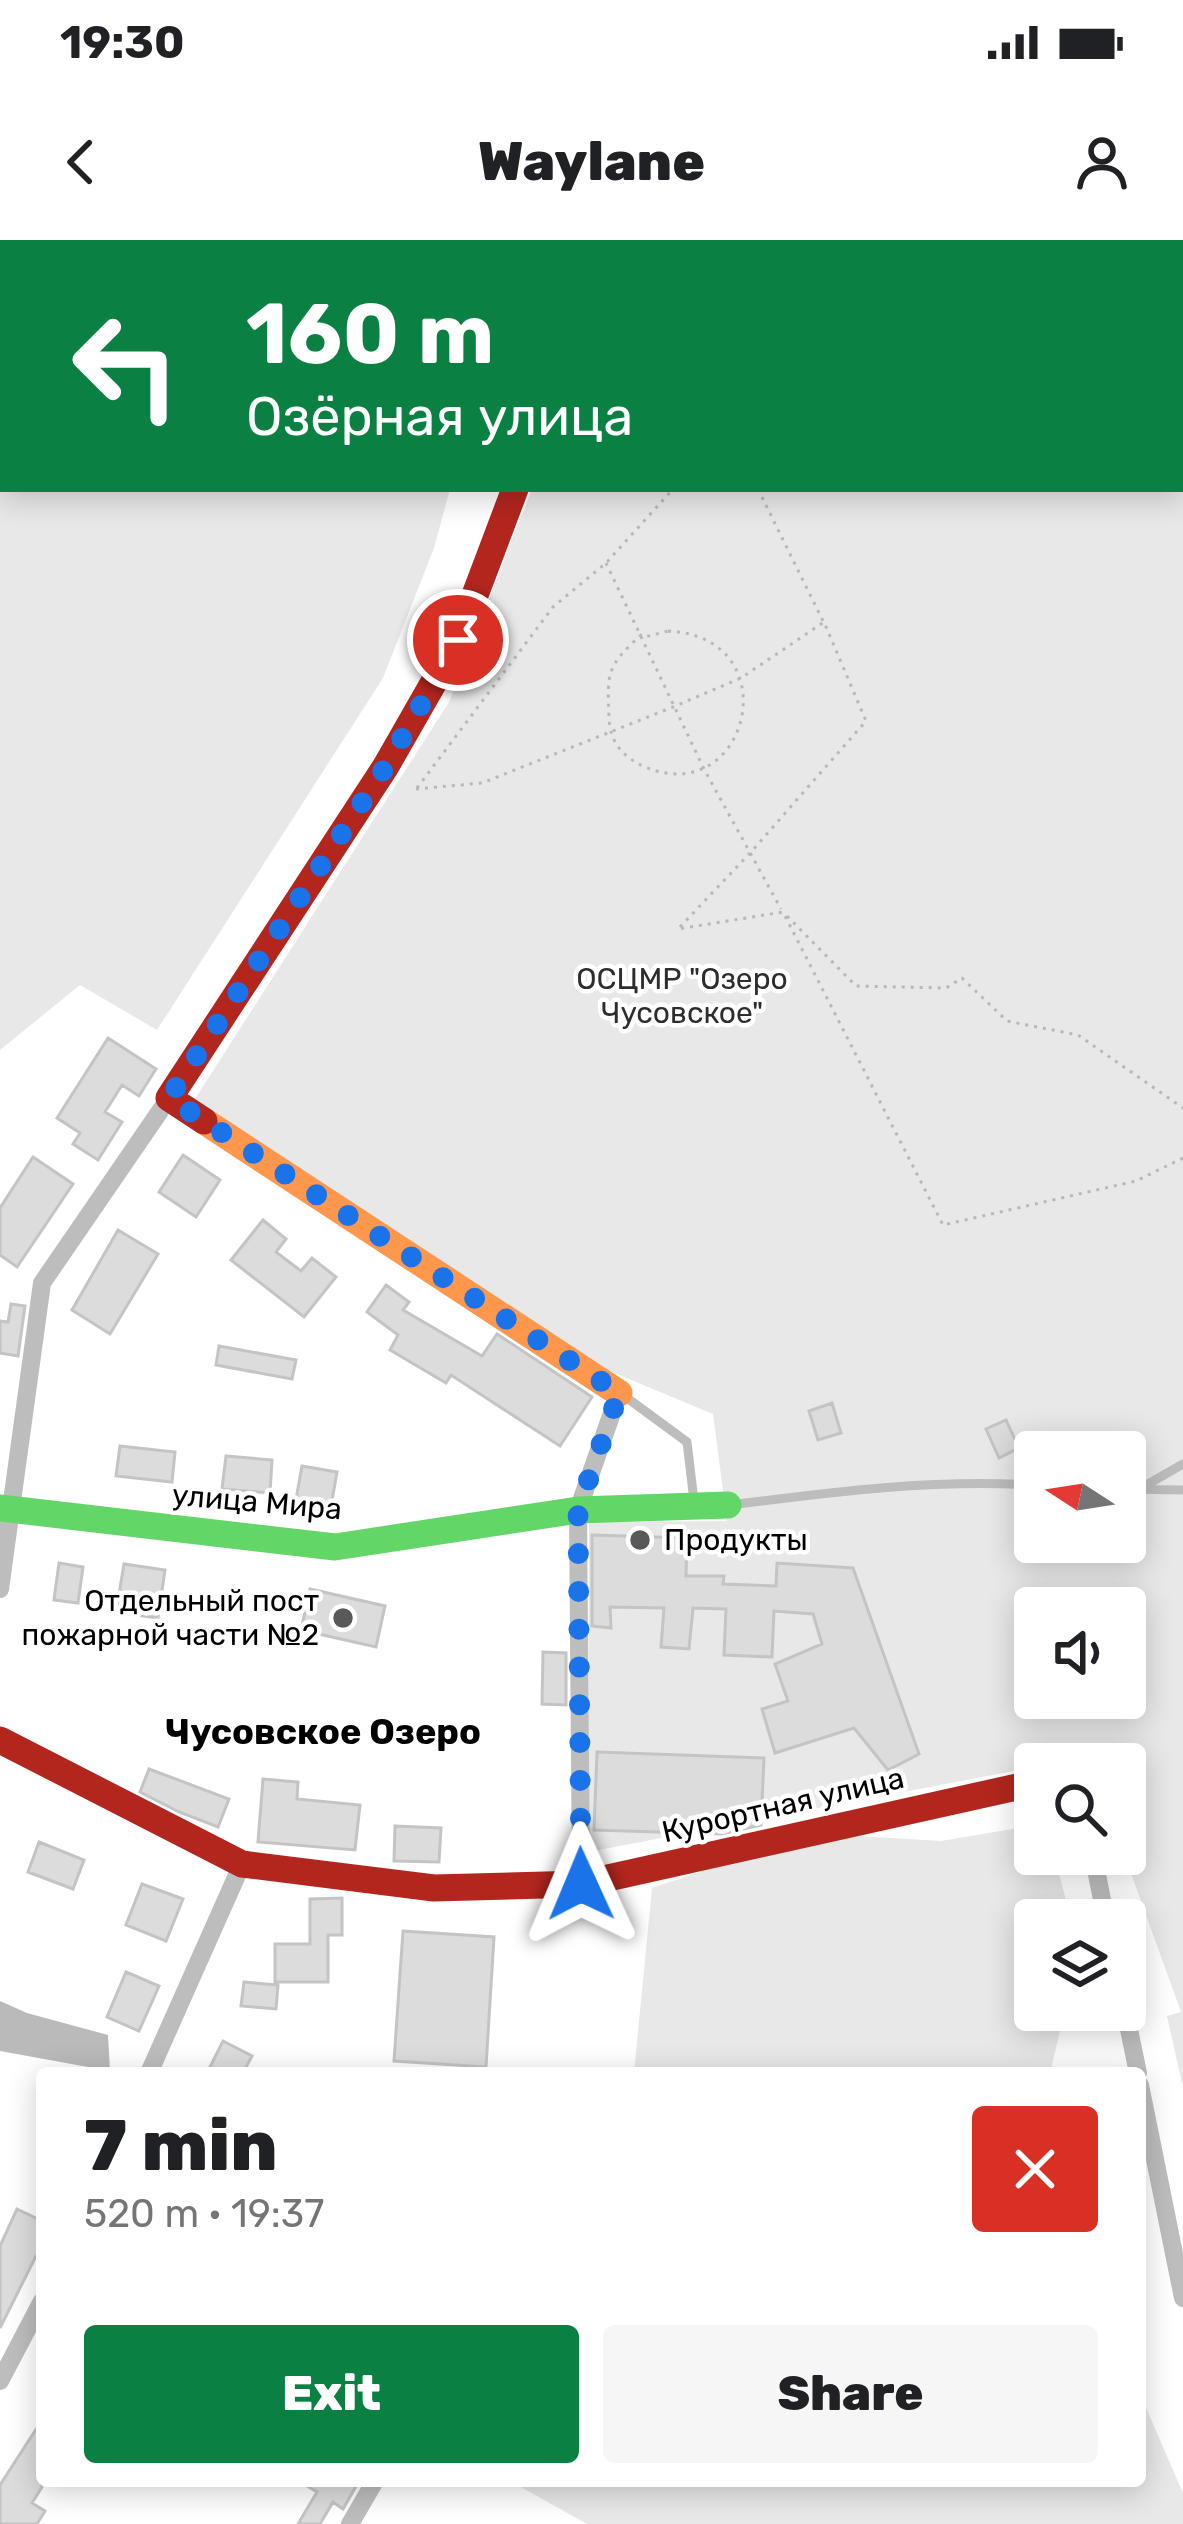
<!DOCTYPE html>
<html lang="en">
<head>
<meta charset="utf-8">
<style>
	body { margin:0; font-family:Rubik,sans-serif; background:#f6f6f6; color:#202124; height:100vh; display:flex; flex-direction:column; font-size:45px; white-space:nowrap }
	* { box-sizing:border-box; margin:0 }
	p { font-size:39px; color:#757577 }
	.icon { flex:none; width:66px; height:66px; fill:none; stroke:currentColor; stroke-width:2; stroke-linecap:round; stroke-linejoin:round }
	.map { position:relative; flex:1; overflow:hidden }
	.side { position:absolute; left:36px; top:1827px; width:1110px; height:420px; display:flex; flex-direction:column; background:#fff; border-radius:12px; box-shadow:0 6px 30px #0003 }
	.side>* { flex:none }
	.banner { position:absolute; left:0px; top:0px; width:1185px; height:252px; box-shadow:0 6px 30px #0003; background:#0b8043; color:#fff; overflow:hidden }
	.needle { width:78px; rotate:282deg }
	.tools { position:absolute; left:1014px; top:1191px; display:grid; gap:24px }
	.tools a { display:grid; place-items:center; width:132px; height:132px; border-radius:12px; background:#fff; box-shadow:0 6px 30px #0003; font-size:60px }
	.pin { position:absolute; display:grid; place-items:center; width:102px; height:102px; color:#fff; margin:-51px; border:6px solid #fff; border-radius:50%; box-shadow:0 3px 12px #0007 }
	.me { position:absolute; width:132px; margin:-66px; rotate:359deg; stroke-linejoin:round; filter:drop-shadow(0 0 9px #0008) }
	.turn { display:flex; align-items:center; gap:42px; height:252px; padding:0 48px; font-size:54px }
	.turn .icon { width:156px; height:156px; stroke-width:2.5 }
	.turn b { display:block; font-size:84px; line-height:102px }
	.round { display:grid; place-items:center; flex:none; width:126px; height:126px; border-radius:12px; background:#f6f6f6 }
	.overview { display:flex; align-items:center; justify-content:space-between; height:204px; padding:0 48px }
	h1 { font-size:72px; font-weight:800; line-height:90px }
	.action { display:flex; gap:24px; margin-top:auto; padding:24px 48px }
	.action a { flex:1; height:138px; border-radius:12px; background:#0b8043; color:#fff; font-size:48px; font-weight:800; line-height:138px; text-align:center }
	.action a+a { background:#f6f6f6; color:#202124 }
	.status { display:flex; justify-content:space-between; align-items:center; height:84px; padding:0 60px; background:#fff; direction:ltr }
	.status svg { height:33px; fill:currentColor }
	header { display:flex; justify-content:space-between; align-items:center; height:156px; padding:0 48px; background:#fff; font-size:54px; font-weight:800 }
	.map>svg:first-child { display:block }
	.green { fill:#e8e8e8; fill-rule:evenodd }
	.water { fill:#bababa }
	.building { fill:#dcdcdc; stroke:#c4c4c4; stroke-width:3 }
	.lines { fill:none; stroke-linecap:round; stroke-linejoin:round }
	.path { stroke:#b8b8b8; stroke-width:3; stroke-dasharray:3 6; stroke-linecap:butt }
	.lane { stroke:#bdbdbd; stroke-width:9 }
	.street { stroke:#bdbdbd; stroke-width:18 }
	.fast { stroke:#63d668; stroke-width:27 }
	.slow { stroke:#ff974d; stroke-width:27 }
	.jam { stroke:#b3261e; stroke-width:27 }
	.route { stroke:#1a73e8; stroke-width:21; stroke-dasharray:0 37.8 }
	.poi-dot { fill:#595959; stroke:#fff; stroke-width:4.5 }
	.labels { text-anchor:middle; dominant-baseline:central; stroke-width:9; stroke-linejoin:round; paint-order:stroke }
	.park-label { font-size:30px; fill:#2d2d2d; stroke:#fff }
	.street-label { font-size:30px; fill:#000; stroke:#fff }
	.poi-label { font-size:30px; fill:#000; stroke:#fff; text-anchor:start }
	.quarter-label { font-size:36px; font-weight:bold; fill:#000; stroke:#fff }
</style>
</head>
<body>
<div class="status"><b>19:30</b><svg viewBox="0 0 49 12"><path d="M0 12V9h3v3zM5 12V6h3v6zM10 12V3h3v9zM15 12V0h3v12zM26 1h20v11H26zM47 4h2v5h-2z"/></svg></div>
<header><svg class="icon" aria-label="back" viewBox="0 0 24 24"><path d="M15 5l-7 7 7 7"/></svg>Waylane<svg class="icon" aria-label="person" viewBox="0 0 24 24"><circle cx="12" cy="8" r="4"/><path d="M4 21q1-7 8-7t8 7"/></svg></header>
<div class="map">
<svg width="1183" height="2284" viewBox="0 0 1183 2284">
	<rect width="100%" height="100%" fill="#fff"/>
	<path class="green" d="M 0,0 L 391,0 L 392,3 L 3,3 L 3,249 L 450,249 L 434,308 L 383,438 L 157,790 L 80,745 L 0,810 Z
		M 590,0 L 1183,0 L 1183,1848 L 1167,1776 L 1181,1772 L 1124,1614 L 1125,1524 L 1092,1524 L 1089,1516 L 1035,1524 L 1035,1527 L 588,1612 L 589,1282 L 727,1281 L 713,1174 L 612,1132 L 193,862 L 449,462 L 532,249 L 1182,249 L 1182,3 L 589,3 ZM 1035,1212 L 1125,1212 L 1125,1302 L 1035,1302 ZM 1035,1368 L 1125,1368 L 1125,1458 L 1035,1458 Z
		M 1035,1585 L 1035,1614 L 1054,1614 L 1071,1680 L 1035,1680 L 1035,1770 L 1065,1770 L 1050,1833 L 634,1833 L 652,1648 L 751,1615 L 805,1593 L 941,1601 Z
		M 1140,2154 L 1183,2253 L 1183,2284 L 587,2284 L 510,2241 L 1140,2241 Z"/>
	<path class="water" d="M 0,1761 L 27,1773 L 108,1795 L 110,1831 L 0,1811 Z"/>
	<path class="building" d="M 108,798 L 156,829 L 139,856 L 122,845 L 105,872 L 122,882 L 98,920 L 73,904 L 80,893 L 57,878 Z
		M 183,915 L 220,940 L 196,977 L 159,952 Z
		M 33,917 L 73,944 L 17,1027 L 0,1015 L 0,968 Z
		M 263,980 L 286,999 L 276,1012 L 301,1031 L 312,1018 L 336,1037 L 304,1077 L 231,1020 Z
		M 118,990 L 158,1014 L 110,1094 L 72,1070 Z
		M 386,1045 L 409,1062 L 403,1070 L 482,1116 L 497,1094 L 592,1157 L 560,1206 L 451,1135 L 446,1143 L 390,1110 L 398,1095 L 367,1072 Z
		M 11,1064 L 25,1066 L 18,1116 L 0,1113 L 0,1081 L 8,1082 Z
		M 219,1106 L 296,1120 L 292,1139 L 216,1125 Z
		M 832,1163 L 841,1193 L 818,1200 L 809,1171 Z
		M 1006,1180 L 1019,1208 L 999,1218 L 986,1189 Z
		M 120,1206 L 175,1212 L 172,1242 L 116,1236 Z
		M 226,1216 L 272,1220 L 270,1253 L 222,1249 Z
		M 302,1226 L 337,1232 L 330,1272 L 295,1265 Z
		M 592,1295 L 687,1298 L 686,1336 L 724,1336 L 723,1344 L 776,1346 L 777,1323 L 853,1328 L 919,1514 L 888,1530 L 854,1488 L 775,1513 L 762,1469 L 788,1461 L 775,1424 L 822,1404 L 813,1374 L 774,1371 L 772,1417 L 724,1415 L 726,1369 L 693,1368 L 689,1409 L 661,1407 L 664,1368 L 610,1367 L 611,1388 L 592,1386 Z
		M 59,1323 L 83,1327 L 78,1363 L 54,1360 Z
		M 124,1324 L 165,1330 L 158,1378 L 116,1372 Z
		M 310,1349 L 385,1366 L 376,1407 L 301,1390 Z
		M 543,1412 L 566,1413 L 566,1465 L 542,1464 Z
		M 597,1512 L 764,1518 L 761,1585 L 721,1594 L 594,1590 Z
		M 149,1529 L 229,1559 L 218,1587 L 179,1572 L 140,1552 Z
		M 263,1539 L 298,1542 L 297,1559 L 360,1565 L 355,1610 L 258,1602 Z
		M 395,1586 L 441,1588 L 439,1622 L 394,1621 Z
		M 39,1602 L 84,1620 L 73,1649 L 28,1632 Z
		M 142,1644 L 183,1659 L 166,1701 L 126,1685 Z
		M 342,1658 L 342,1695 L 328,1695 L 328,1742 L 275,1742 L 275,1704 L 310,1704 L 310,1659 Z
		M 403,1691 L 494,1697 L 486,1827 L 394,1821 Z
		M 126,1732 L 159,1746 L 139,1791 L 107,1777 Z
		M 244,1742 L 278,1745 L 276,1769 L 241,1766 Z
		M 223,1801 L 252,1816 L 243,1833 L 207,1833 Z
		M 17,1969 L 42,1981 L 42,2019 L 36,2016 L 0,2088 L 0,2006 Z
		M 42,2180 L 42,2247 L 32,2263 L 45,2271 L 37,2284 L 0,2284 L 0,2245 Z
		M 299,2241 L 359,2241 L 343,2269 L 333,2262 L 320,2284 L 298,2284 L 317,2252 Z"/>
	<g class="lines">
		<path class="path" d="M 758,249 L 823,381
			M 606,323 L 704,529 L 781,669
			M 668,391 C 792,397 748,573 643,526 C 621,516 609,500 609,476 C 607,432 607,426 641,395 L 645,397 Z
			M 417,548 L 553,367 L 606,323 L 673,249
			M 416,549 L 482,543 L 673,467 L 741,438 L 824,382 L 866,481 L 751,612 L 678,689 L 783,672 L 943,985 L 1136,941 L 1183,918
			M 787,676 L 856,746 L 946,748 L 962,738 L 1007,781 L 1078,795 L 1183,868"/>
		<path class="lane" d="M 623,1155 L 687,1202 L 694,1261
			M 1143,1247 L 1183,1224
			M 1125,1249 L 1183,1250
			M 730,1265 C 832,1252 932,1239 1035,1245"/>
		<path class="street" d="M 0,1349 L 42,1043 L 169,858
			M 1093,1614 L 1106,1680
			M 581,1644 L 578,1270 L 619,1153
			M 1125,1770 L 1138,1833
			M 149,1833 L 242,1624
			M 1140,1845 L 1183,2058
			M 0,2141 L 42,2061
			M 350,2284 L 375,2241"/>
		<path class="fast" d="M 0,1268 L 335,1307 L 578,1270 L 728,1265"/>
		<path class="slow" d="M 204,881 L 619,1153"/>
		<path class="jam" d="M 579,0 L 579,3
			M 204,881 L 169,858 L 386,526 L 458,400 L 515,249
			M 0,1500 L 242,1624 L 434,1648 L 581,1644 L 1035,1543"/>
	</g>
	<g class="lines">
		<path class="route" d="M 458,400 L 386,526 L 169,858 L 619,1153 L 578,1270 L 581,1644"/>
	</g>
	<g class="poi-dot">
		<circle cx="640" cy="1300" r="12"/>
		<circle cx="343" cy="1378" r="12"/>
	</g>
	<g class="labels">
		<g class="park-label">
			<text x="682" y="739">ОСЦМР "Озеро<tspan x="682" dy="34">Чусовское"</tspan></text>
		</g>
		<g class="street-label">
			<text transform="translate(257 1262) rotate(5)">улица Мира</text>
			<text transform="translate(783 1565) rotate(-13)">Курортная улица</text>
		</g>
		<g class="poi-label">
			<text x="664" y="1300">Продукты</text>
			<text x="319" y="1361" text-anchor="end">Отдельный пост<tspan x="319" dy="34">пожарной части №2</tspan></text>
		</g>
		<g class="quarter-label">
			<text x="323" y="1491">Чусовское Озеро</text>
		</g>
	</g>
</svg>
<div class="tools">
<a><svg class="needle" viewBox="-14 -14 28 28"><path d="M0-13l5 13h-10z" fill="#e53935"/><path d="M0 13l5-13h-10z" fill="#757577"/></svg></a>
<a><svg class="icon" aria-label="sound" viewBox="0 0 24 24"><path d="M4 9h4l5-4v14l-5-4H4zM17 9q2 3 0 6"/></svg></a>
<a><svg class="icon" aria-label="search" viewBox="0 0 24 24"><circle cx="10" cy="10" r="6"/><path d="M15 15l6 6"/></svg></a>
<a><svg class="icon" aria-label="layers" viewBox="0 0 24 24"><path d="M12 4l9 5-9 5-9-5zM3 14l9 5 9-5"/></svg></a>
</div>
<div class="pin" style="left:458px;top:400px;background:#d93025"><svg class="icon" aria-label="arrive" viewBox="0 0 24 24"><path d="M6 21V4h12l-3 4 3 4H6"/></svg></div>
<svg class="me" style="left:581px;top:1644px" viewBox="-20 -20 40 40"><path d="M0-17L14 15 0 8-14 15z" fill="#1a73e8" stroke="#fff" stroke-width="4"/></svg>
<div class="banner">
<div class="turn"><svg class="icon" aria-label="left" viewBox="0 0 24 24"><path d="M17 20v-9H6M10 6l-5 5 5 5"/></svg><div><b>160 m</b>Озёрная улица</div></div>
</div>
<section class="side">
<div class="overview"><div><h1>7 min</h1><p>520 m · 19:37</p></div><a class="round" style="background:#d93025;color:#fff"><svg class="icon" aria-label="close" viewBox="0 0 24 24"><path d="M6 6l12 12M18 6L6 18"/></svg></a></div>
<div class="action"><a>Exit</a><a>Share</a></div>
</section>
</div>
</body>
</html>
